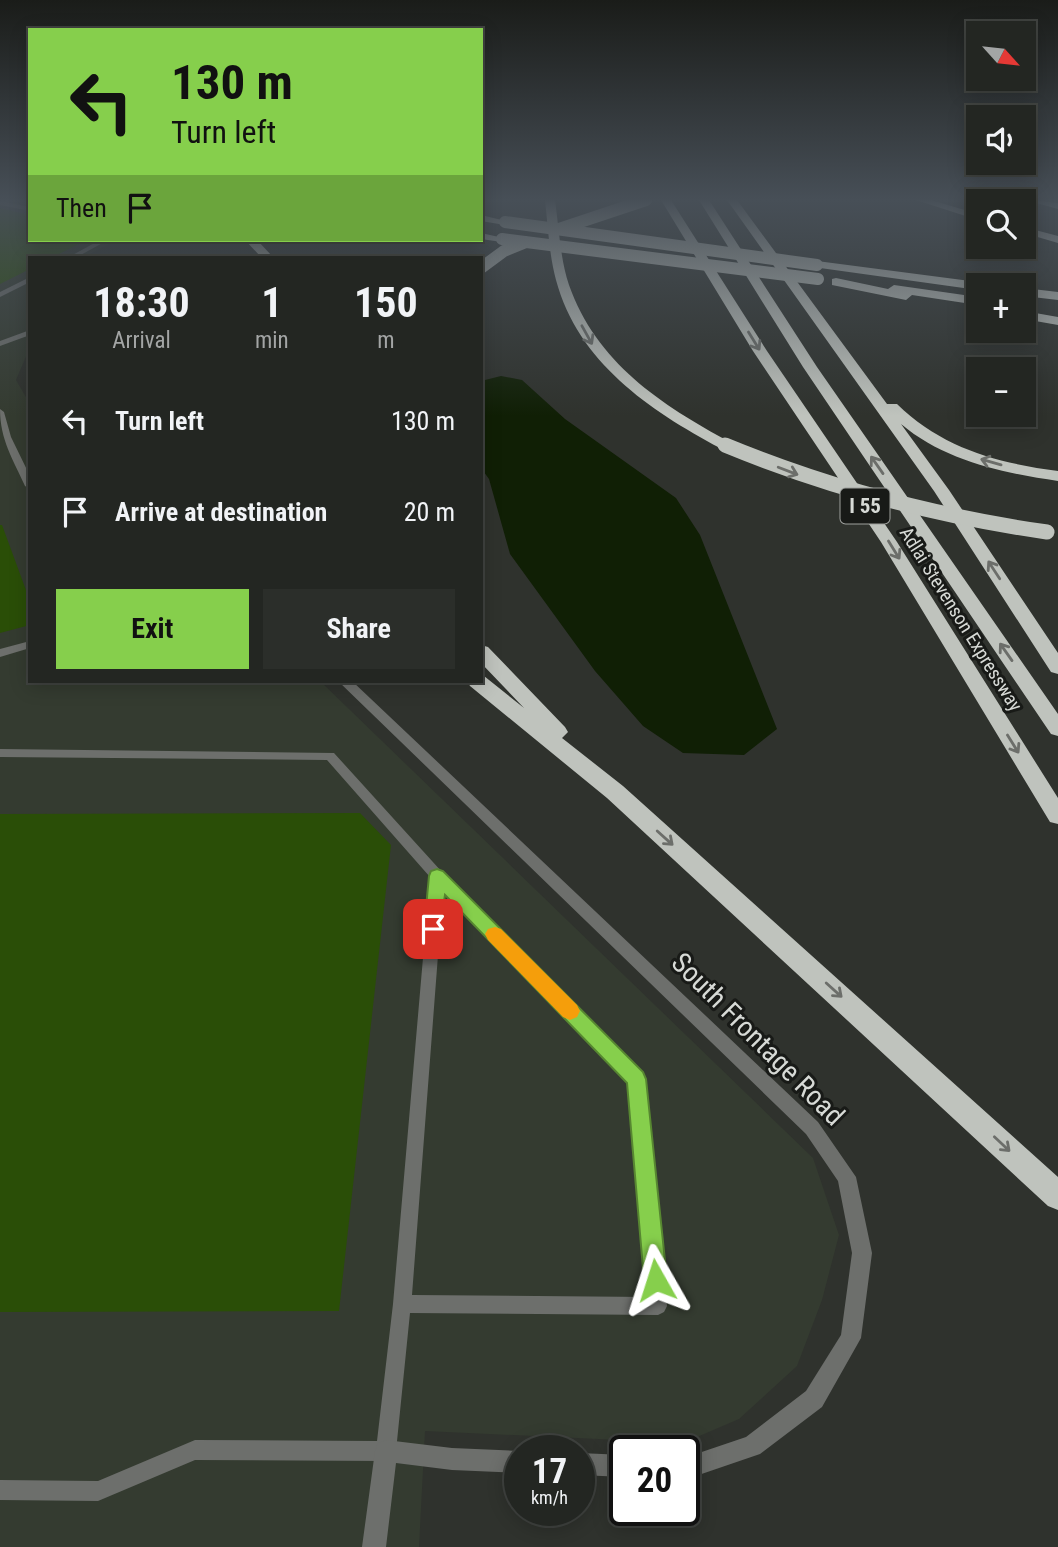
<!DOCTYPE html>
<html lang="en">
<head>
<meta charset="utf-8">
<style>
	body { margin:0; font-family:"Roboto Condensed",sans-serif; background:#2b2e2a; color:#f1f3f6; height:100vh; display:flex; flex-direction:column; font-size:26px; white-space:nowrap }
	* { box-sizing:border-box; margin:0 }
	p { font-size:23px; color:#a3a5a5 }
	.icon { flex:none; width:38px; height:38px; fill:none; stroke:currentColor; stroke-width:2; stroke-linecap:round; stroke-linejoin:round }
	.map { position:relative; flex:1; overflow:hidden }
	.drawer { position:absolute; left:28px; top:256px; width:455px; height:427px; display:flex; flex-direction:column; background:#232622; border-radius:0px; box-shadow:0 4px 18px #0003,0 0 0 2px #404340 }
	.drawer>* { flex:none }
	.guide { position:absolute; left:28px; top:28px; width:455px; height:214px; border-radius:0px; box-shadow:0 4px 18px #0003,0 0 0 2px #404340; background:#86cf4c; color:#111; overflow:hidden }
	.needle { width:46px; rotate:117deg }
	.tools { position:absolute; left:966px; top:21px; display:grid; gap:14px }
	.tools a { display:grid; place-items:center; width:70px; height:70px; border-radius:0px; background:#232622; box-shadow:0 4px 18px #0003,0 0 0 2px #404340; font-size:35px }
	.speed { position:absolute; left:504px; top:1435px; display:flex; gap:14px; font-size:35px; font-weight:700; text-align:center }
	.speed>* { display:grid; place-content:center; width:91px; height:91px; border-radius:50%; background:#232622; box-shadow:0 4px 18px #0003,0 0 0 2px #404340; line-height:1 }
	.speed small { font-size:18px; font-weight:400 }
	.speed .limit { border:4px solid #111; border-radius:10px; background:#fff; color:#111 }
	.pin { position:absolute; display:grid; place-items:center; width:60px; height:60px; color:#fff; margin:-30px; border-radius:14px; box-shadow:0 4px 10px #0006 }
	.me { position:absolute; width:77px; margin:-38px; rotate:354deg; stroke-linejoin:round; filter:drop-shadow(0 0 5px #0008) }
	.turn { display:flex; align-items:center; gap:24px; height:147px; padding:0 28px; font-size:32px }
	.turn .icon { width:91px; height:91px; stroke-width:2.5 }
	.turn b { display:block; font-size:49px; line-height:60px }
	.then { display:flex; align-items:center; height:66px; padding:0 28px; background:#0003; gap:14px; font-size:26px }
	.eta { display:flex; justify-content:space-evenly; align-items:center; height:119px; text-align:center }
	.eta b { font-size:42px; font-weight:700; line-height:49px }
	.primary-button { display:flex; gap:14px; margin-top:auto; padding:14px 28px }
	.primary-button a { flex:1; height:80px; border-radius:0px; background:#86cf4c; color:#111; font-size:28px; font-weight:700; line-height:80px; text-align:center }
	.primary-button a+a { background:#2b2e2a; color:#f1f3f6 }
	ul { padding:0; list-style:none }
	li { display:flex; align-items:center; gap:21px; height:91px; padding:0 28px }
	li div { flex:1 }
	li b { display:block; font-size:26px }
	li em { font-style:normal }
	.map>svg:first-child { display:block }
	.built { fill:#343b30 }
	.water { fill:#101f05 }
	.building { fill:#2a4e07 }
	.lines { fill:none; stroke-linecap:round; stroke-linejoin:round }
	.service { fill:#6d6f6c; fill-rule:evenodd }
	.minor { fill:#6d6f6c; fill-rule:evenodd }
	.motorway { fill:#bfc3bd; fill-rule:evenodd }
	.motorway-bridge-far1 { stroke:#bfc3bd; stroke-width:12 }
	.motorway-bridge { stroke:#bfc3bd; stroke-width:15 }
	.oneway { stroke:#6c6e6a }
	.route { fill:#86cf4c; stroke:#578731; stroke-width:2 }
	.slow { fill:#f59e0b }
	.labels { text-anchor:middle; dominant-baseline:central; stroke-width:6; stroke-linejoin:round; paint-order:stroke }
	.far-street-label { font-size:19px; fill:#d7dad6; stroke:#181a17 }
	.shield { fill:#181a17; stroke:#9ea09d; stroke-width:2 }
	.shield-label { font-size:21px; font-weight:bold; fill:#d7dad6 }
	.near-street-label { font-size:28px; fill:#d7dad6; stroke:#181a17 }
</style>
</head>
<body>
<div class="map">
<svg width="1058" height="1547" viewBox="0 0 1058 1547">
	<rect width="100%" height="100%" fill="#2f322d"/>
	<path class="built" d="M 0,200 L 30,200 L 30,240 L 117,240 L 84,257 L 30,257 L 30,347 L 16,380 L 30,404 L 30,681 L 320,681 L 813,1158 L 839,1235 L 822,1300 L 797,1366 L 739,1419 L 683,1443 L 425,1431 L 419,1547 L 0,1547 Z"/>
	<path class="water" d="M 501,376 L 522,380 L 565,419 L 676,498 L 700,535 L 777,729 L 744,755 L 683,753 L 643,726 L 595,671 L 510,554 L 489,479 L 481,468 L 481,381 Z"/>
	<path class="building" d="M 0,208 L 30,215 L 30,240 L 87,240 L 53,257 L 30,257 L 30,269 L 0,284 Z
		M 0,525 L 2,525 L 30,601 L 30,625 L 0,633 Z
		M 360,813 L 391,845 L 339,1311 L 0,1312 L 0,814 Z"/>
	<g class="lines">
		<path class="service" d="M 0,201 L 30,207 L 30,211 L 0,205 Z
			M 100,240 L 108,240 L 77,257 L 69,257 Z
			M 30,277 L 30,282 L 0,297 L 0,292 Z
			M 30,330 L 30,335 L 0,346 L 0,341 Z
			M 0,409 L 4,412 L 11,437 L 30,476 L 30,489 L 25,486 C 13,459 0,440 0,409 Z
			M 30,641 L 30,648 L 0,657 L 0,649 Z
			M 0,749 L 334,753 L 442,872 L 641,1074 L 644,1079 L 667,1306 L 664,1312 L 658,1315 L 410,1313 L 396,1451 L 393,1458 L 386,1461 L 195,1460 L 98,1501 L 0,1500 L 0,1480 L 98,1481 L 195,1440 L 377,1441 L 393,1304 L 430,877 L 327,760 L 0,757 ZM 443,890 L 629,1082 L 648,1297 L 412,1295 Z"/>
		<path class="minor" d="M 338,681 L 352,681 L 818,1122 L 856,1177 L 872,1253 L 861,1338 L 822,1407 L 760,1454 L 684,1480 L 684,1458 L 746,1437 L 806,1391 L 841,1335 L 852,1253 L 838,1181 L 806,1134 Z
			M 386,1440 L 452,1448 L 520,1451 L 520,1473 L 452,1470 L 396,1463 L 386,1547 L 362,1547 L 375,1451 L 378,1443 Z
			M 579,1453 L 625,1455 L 625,1477 L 579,1475 Z"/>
		<path class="motorway" d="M 545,200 L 555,200 C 559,228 560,258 569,285 C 596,362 661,405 730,442 L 733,445 L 730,448 L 720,448 C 649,410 578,362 556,280 C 549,254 548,227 545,200 Z
			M 661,200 L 671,200 L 767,351 L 897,542 L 1058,798 L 1058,824 L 1050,822 L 881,542 L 753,351 Z
			M 699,200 L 709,200 L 817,367 L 1058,714 L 1058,736 L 1051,734 L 803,367 Z
			M 727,200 L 737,200 L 887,404 L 897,404 C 942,448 997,463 1058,471 L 1058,481 C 1003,473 945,461 901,424 L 949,490 L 1058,653 L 1058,674 L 1051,672 L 934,491 Z
			M 916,200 L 931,200 L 978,214 L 978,220 Z
			M 1032,200 L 1058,203 L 1058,209 L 1033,202 Z
			M 481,215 L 510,222 L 505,225 L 481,221 Z
			M 1024,227 L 1058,236 L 1058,243 L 1024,233 Z
			M 481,233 L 508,239 L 502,242 L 481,239 Z
			M 245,240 L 257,240 L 273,257 L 261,257 Z
			M 817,261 L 978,282 L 984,285 L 978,285 L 978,290 L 813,267 L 811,265 Z
			M 836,278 L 888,289 L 894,285 L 978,297 L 978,305 L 912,295 L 906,300 L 832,285 L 832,279 Z
			M 1024,288 L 1058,292 L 1058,300 L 1024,296 Z
			M 1024,311 L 1058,317 L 1058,325 L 1024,319 Z
			M 481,645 L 488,647 L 565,727 L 568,732 L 562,738 L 623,786 L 1058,1177 L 1058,1210 L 1048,1206 L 607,798 L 470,686 L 467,681 L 481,681 L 481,676 L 484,676 L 524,708 L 481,663 Z"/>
		<path class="motorway-bridge-far1" d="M 505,222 L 817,265
			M 559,229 L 646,200
			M 502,239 L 818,279
			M 481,268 L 504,251 L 526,242"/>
		<path class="motorway-bridge" d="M 725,445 C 829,488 935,516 1047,532"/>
	</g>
	<defs><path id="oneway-shaft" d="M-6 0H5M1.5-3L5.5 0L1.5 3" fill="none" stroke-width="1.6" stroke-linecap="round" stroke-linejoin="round" transform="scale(1.75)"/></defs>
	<g class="oneway">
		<use href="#oneway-shaft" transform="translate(587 335) rotate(61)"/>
		<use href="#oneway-shaft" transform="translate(754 341) rotate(58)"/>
		<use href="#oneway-shaft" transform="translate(991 462) rotate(-164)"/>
		<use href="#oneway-shaft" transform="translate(877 465) rotate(-125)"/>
		<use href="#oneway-shaft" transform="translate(788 471) rotate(21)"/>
		<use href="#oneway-shaft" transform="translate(894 550) rotate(58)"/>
		<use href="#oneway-shaft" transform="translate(994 570) rotate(-123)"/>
		<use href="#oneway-shaft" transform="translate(1006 652) rotate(-125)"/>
		<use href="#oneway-shaft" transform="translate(1013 744) rotate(58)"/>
		<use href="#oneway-shaft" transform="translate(665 838) rotate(42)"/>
		<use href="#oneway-shaft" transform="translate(834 990) rotate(42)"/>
		<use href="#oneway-shaft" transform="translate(1002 1144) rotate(43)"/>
	</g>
	<linearGradient id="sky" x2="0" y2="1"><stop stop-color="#1a1c19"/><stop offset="0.48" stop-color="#474f57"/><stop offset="1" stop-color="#474f57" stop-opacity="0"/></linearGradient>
	<rect width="1058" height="416" fill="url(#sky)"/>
	<path class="route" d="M 437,869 L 443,871 L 643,1072 L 646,1079 L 667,1280 L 664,1288 L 656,1292 L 648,1288 L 644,1280 L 627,1083 L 445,895 L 439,935 L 433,937 L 427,935 L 424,929 L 429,876 L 431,871 Z"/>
	<path class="slow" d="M 495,927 L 501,929 L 577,1005 L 580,1011 L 577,1017 L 570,1020 L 563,1017 L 488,940 L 485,934 L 488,929 Z"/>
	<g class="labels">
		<g class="far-street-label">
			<text transform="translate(961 619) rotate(58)">Adlai Stevenson Expressway</text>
		</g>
		<rect class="shield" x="840.5" y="488.5" width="49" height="35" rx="5"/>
		<g class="shield-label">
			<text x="865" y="506">I 55</text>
		</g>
		<g class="near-street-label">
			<text transform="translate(758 1039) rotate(45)">South Frontage Road</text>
		</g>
	</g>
</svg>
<div class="tools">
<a><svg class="needle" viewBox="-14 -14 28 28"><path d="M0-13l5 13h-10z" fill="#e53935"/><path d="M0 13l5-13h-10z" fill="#a3a5a5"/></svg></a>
<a><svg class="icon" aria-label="sound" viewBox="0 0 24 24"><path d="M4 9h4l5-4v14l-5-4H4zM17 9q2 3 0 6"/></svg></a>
<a><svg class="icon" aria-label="search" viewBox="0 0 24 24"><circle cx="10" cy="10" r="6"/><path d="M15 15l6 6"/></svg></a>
<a>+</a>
<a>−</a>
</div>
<div class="speed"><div>17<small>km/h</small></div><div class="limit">20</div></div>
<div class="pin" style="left:433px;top:929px;background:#d93025"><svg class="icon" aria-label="arrive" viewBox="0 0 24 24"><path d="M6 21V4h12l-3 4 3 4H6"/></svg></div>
<svg class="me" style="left:656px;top:1280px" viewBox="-20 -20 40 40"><path d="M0-17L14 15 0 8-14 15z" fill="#86cf4c" stroke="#fff" stroke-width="4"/></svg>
<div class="guide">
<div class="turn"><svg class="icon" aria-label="left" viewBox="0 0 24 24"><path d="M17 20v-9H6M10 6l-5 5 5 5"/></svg><div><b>130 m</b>Turn left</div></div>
<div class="then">Then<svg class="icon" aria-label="arrive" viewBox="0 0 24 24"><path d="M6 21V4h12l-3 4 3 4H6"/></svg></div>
</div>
<section class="drawer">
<div class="eta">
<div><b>18:30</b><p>Arrival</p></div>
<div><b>1</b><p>min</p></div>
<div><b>150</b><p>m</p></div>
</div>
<ul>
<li><svg class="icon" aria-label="left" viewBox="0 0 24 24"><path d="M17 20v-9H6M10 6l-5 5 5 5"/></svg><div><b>Turn left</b></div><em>130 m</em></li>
<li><svg class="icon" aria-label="arrive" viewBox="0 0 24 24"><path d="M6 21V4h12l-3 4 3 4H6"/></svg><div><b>Arrive at destination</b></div><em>20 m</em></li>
</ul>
<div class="primary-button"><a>Exit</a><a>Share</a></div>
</section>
</div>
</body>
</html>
